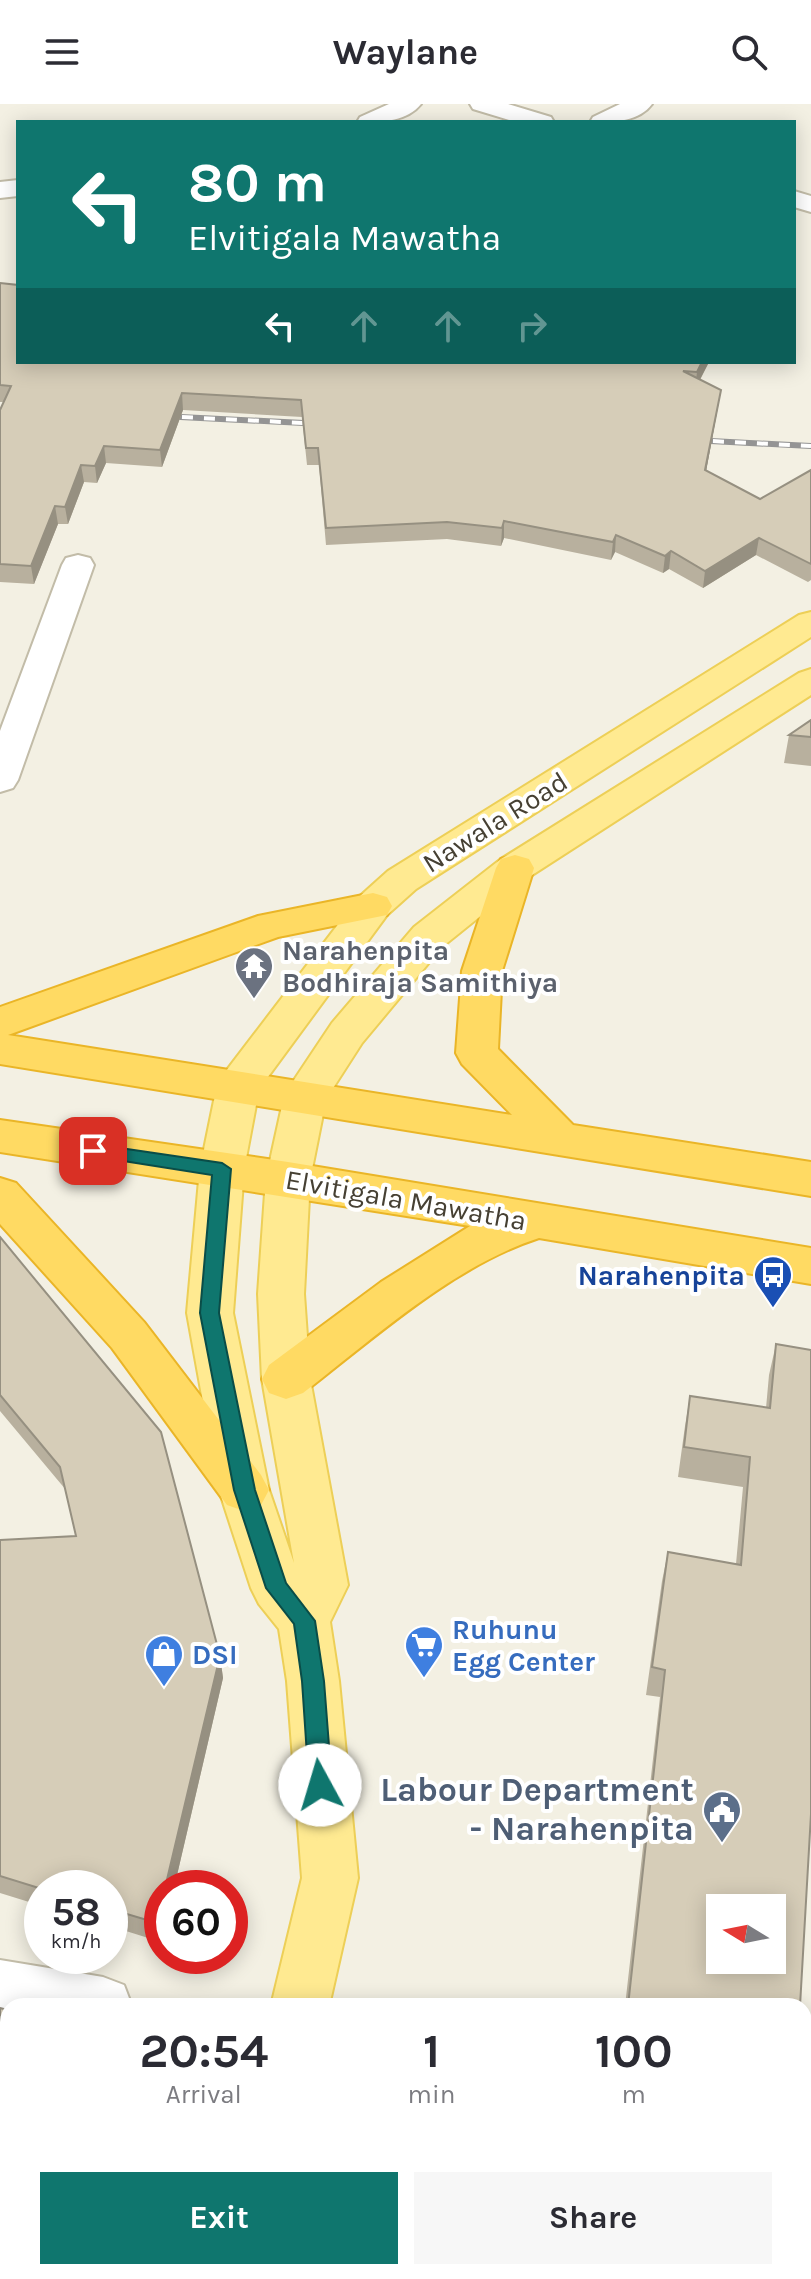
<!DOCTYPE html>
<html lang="en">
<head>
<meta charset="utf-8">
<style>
	body { margin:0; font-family:Karla,sans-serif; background:#f7f7f7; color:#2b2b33; height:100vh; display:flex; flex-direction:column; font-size:30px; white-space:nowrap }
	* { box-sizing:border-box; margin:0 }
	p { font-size:26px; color:#7c7c81 }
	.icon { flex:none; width:44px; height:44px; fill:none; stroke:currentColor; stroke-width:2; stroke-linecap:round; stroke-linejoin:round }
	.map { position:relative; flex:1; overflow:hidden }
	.details { position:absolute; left:0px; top:1894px; width:812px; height:282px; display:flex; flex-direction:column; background:#fff; border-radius:24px 24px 0 0; box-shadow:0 4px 20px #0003 }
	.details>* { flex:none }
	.banner { position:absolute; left:16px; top:16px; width:780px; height:244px; border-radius:0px; box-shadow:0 4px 20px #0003; background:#0f766e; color:#fff; overflow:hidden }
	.needle { width:52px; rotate:280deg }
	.controls { position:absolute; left:706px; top:1790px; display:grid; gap:16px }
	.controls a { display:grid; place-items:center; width:80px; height:80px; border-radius:0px; background:#fff; box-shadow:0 4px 20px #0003; font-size:40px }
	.speed { position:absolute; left:24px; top:1766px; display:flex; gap:16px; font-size:40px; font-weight:700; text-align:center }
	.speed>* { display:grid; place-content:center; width:104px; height:104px; border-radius:50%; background:#fff; box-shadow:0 4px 20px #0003; line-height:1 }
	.speed small { font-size:20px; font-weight:400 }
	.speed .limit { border:12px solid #d22; background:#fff; color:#111 }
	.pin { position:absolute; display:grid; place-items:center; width:68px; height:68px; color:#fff; margin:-34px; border-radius:16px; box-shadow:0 4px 12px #0006 }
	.me { position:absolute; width:88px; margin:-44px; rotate:354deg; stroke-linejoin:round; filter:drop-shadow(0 0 6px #0008) }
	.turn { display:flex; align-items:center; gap:28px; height:168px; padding:0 40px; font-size:36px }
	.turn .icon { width:104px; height:104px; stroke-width:2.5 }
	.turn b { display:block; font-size:56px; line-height:68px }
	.lanes { display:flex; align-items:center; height:76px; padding:0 40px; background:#0003; justify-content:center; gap:40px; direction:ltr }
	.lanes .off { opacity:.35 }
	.eta { display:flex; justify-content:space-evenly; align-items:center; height:136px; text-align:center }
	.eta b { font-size:48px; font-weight:700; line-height:56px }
	.button { display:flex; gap:16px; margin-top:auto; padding:16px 40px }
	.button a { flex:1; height:92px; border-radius:0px; background:#0f766e; color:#fff; font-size:32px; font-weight:700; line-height:92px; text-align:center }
	.button a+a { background:#f7f7f7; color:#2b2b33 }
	header { display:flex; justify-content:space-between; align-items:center; height:104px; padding:0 40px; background:#fff; font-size:36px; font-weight:700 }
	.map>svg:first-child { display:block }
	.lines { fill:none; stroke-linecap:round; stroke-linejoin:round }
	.minor-casing { stroke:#c2bca8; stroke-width:4 }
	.major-casing { stroke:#edcf57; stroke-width:4 }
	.highway-casing { stroke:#eab527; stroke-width:4 }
	.minor { fill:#fff; fill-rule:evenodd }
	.major { fill:#ffea91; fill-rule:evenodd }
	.highway { fill:#ffda63; fill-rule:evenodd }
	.rail-casing { stroke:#949494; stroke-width:6 }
	.rail { stroke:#fff; stroke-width:4; stroke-dasharray:11; stroke-linecap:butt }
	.wall { fill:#b8b09e }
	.shaded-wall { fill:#969081 }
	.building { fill:#d6cdb8; stroke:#969081; stroke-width:2; fill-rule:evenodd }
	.route { fill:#0f766e; stroke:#0a4d48; stroke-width:2 }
	.labels { text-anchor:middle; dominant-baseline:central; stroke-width:8; stroke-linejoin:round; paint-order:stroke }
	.street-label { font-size:28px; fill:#464033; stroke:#fff }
	.worship-label { font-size:28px; font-weight:bold; fill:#5b616d; stroke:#fff; text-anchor:start }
	.transit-label { font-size:28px; font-weight:bold; fill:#164399; stroke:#fff; text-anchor:end }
	.shop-label { font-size:28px; font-weight:bold; fill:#366cbe; stroke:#fff; text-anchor:start }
	.near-service-label { font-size:34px; font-weight:bold; fill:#4e5e75; stroke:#fff; text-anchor:end }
</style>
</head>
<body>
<header><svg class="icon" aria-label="menu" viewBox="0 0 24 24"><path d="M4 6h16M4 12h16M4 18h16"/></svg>Waylane<svg class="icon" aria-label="search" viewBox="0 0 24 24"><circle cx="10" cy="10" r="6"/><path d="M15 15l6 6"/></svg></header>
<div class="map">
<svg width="811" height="2175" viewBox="0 0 811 2175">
	<rect width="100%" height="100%" fill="#f3f0e3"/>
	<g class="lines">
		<g class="minor-casing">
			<path id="minor" d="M 389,0 L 421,0 C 406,19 378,18 357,18 L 360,13 Z
				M 470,0 L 508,0 L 551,13 L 554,18 L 516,18 L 473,5 Z
				M 620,0 L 652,0 C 638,19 611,18 590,18 L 593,13 Z
				M 18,76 L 18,92 L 0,94 L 0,78 Z
				M 794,87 L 811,92 L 811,108 L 794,103 Z
				M 78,451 L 90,454 L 94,461 L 18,676 L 13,684 L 0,688 L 0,627 L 62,461 L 66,454 Z
				M 0,1856 L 103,1873 L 124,1881 L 132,1902 L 8,1902 L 8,1915 L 0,1914 Z"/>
		</g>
		<g class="major-casing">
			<path id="major" d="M 811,508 L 811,533 L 416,785 L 387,811 L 259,985 L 244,1065 L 233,1209 L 269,1386 L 294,1459 L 262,1275 L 258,1190 L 266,1075 L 284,993 L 290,982 L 332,919 L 414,823 L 501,755 L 799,569 L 811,565 L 811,591 L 529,773 L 442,843 L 362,939 L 326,995 L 310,1075 L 304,1190 L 310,1275 L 348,1481 L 330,1518 L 339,1577 L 358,1774 L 329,1902 L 271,1902 L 302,1774 L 287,1577 L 279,1525 L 259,1500 L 251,1484 L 219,1386 L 187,1209 L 200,1065 L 217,982 L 223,971 L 359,793 L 388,767 L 799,511 Z
				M 117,2168 L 183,2168 L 180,2175 L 114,2175 Z"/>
		</g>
		<g class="highway-casing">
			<path id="highway" d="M 515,751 L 529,755 L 534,764 L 502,867 L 498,945 L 573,1021 L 811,1058 L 811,1092 L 0,960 L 0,903 L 258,812 L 373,789 L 387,793 L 392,802 L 387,811 L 278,833 L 8,931 L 512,1011 L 462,960 L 456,949 L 462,867 L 496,764 L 501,755 Z
				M 0,1016 L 288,1058 L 811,1144 L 811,1180 L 539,1134 C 453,1162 374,1234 303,1289 L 286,1295 L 269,1289 L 262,1275 L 269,1261 L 381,1178 L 470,1122 L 0,1048 Z
				M 0,1074 L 16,1079 L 144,1218 L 261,1371 L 269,1386 L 261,1401 L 244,1407 L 227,1401 L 112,1244 L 0,1120 Z"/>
		</g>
		<use href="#minor" class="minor"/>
		<use href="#major" class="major"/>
		<use href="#highway" class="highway"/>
		<g class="rail-casing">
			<path id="rail" d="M 160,312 L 324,320
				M 691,336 L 811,342"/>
		</g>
		<use href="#rail" class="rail"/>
	</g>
	<path class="wall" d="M 0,179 L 709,258 L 700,276 L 721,286 L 706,367 L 760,395 L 811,366 L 811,476 L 808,478 L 756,451 L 703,484 L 669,465 L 663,469 L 615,448 L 611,456 L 504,434 L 501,442 L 447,435 L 326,441 L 319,361 L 307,361 L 302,313 L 183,306 L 162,363 L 106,359 L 97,379 L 84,378 L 68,420 L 58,420 L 34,480 L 0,478 L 0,306 L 4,298 L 0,298 Z
		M 811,616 L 811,662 L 784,659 L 789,631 Z
		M 0,1133 L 220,1552 L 223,1574 L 174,1784 L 162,1784 L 161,1838 L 110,1822 L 110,1784 L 42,1784 L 42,1802 L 0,1789 L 0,1436 L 76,1432 L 66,1386 L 0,1307 Z
		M 776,1240 L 800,1902 L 625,1902 L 660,1593 L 646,1591 L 662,1477 L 668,1448 L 736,1460 L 743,1383 L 678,1373 L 685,1322 L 690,1292 L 766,1304 L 769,1271 Z
		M 0,1904 L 8,1906 L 8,2137 L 0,2134 Z
		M 804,1955 L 811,1956 L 811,2158 L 804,2156 Z"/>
	<path class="shaded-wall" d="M 702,258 L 709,258 L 695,285 L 697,268 Z
		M 721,286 L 718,303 L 703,384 L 705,366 Z
		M 182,289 L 183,306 L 162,363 L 160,346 Z
		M 104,342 L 106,359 L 97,379 L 95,362 Z
		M 81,361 L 84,378 L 68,420 L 65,403 Z
		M 55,402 L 58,420 L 34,480 L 31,462 Z
		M 504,417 L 504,434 L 501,442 L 502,424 Z
		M 616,431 L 615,448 L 611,456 L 613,438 Z
		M 759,434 L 756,451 L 703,484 L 705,467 Z
		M 671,447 L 669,465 L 663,469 L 665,452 Z
		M 220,1552 L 223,1574 L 174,1784 L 165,1784 Z
		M 162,1796 L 162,1835 L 161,1838 L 157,1819 Z"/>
	<path class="building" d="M 0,179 L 18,181 L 18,258 L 702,258 L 697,268 L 683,267 L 721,286 L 705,366 L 760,395 L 811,366 L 811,460 L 759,434 L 705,467 L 671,447 L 665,452 L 616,431 L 613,438 L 504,417 L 502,424 L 447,418 L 326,424 L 318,344 L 306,344 L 301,296 L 182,289 L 160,346 L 104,342 L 95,362 L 81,361 L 65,403 L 55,402 L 31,462 L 0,460 L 0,306 L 11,282 L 0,281 Z
		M 811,616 L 811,633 L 789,631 Z
		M 0,1133 L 161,1328 L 220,1552 L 165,1784 L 162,1784 L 162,1796 L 157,1819 L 110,1805 L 110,1784 L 42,1785 L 0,1772 L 0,1436 L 76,1432 L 60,1363 L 0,1291 Z
		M 776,1240 L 811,1246 L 811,1710 L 800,1902 L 628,1902 L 665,1566 L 652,1563 L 668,1448 L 741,1461 L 750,1353 L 684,1343 L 690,1292 L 770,1304 ZM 720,1804 L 772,1804 L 772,1856 L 720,1856 Z
		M 0,1904 L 8,1906 L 8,2118 L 5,2123 L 0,2121 Z
		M 804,1955 L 811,1956 L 811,2138 L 804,2137 Z
		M 598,2168 L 784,2168 L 784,2175 L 598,2175 Z"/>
	<path class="route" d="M 93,1040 L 222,1059 L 231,1065 L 219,1209 L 255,1386 L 286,1479 L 315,1517 L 324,1577 L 332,1681 L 328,1688 L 320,1691 L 312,1688 L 309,1681 L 302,1577 L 294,1520 L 266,1484 L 234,1386 L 200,1209 L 212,1071 L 86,1051 L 84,1047 L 86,1042 Z"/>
	<defs>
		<g id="temple-pin" transform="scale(2)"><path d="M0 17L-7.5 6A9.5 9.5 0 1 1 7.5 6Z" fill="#6b7280" stroke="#fff"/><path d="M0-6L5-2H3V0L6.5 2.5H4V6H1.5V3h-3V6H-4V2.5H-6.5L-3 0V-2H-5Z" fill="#fff"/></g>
		<g id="bus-pin" transform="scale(2)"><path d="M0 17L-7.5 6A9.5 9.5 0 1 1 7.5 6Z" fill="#1a4fb4" stroke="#fff"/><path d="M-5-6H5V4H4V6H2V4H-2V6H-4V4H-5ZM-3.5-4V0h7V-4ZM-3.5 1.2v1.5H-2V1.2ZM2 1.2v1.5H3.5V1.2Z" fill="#fff"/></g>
		<g id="supermarket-pin" transform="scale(2)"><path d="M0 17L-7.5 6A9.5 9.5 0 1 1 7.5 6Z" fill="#3f7fe0" stroke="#fff"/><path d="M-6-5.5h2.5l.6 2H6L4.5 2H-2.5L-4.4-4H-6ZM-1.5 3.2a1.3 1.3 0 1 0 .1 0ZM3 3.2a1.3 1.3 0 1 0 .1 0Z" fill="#fff"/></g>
		<g id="shop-pin" transform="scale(2)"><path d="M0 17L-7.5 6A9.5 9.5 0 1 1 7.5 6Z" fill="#3f7fe0" stroke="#fff"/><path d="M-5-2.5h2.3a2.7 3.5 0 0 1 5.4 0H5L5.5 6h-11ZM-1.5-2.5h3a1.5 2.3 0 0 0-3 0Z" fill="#fff"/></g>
		<g id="civic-pin" transform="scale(2)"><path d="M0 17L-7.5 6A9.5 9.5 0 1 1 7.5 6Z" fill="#5c6f8a" stroke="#fff"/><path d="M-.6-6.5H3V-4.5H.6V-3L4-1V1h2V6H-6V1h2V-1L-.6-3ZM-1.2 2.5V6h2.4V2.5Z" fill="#fff"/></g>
	</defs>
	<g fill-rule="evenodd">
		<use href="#temple-pin" x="254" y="862"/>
		<use href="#bus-pin" x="773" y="1171"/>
		<use href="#supermarket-pin" x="424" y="1541"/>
		<use href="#shop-pin" x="164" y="1550"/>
		<use href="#civic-pin" x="722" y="1706"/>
	</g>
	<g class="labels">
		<g class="street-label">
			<text transform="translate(495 718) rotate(-32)">Nawala Road</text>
			<text transform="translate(406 1096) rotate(10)">Elvitigala Mawatha</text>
		</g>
		<g class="worship-label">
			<text x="282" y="846">Narahenpita<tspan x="282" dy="32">Bodhiraja Samithiya</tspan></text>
		</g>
		<g class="transit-label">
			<text x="745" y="1171">Narahenpita</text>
		</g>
		<g class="shop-label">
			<text x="452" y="1525">Ruhunu<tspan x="452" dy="32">Egg Center</tspan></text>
			<text x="192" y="1550">DSI</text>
		</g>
		<g class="near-service-label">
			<text x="694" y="1686">Labour Department<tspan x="694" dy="39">- Narahenpita</tspan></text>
		</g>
	</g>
</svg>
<div class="controls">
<a><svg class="needle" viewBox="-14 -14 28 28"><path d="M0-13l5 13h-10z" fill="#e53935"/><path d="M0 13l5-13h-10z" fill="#7c7c81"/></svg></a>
</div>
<div class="speed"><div>58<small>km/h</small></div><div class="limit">60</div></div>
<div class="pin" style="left:93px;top:1047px;background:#d93025"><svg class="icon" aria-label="arrive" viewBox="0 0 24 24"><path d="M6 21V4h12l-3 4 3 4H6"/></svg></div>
<svg class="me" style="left:320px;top:1681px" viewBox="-20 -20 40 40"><circle r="19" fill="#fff"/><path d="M0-13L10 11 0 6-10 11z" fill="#0f766e"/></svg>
<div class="banner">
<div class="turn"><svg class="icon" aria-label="left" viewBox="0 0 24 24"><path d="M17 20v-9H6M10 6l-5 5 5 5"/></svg><div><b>80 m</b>Elvitigala Mawatha</div></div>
<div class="lanes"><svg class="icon" aria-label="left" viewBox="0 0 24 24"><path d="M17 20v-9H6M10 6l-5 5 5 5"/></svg><svg class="icon off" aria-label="ahead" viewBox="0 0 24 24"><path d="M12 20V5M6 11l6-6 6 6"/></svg><svg class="icon off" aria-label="ahead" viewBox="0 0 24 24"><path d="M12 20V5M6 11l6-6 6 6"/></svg><svg class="icon off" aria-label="right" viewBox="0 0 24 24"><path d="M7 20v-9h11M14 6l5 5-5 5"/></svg></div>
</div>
<section class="details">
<div class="eta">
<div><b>20:54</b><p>Arrival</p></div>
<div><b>1</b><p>min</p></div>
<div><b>100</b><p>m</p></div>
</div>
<div class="button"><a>Exit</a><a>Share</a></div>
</section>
</div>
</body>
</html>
